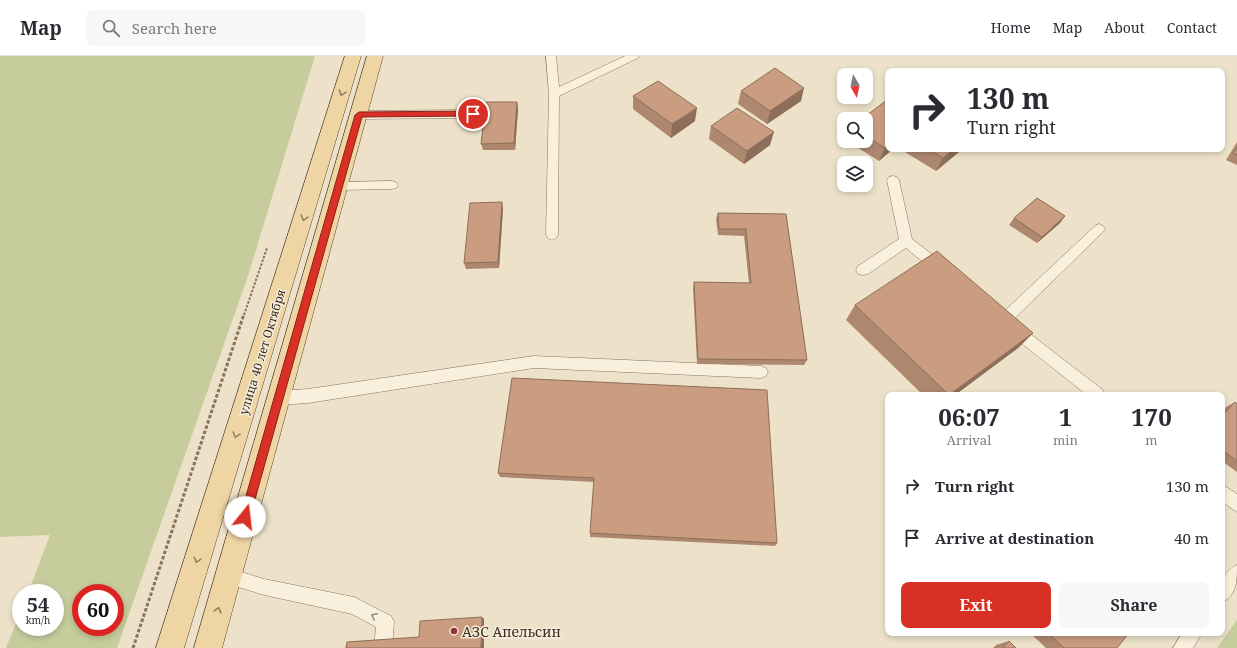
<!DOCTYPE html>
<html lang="en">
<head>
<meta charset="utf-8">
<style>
	body { margin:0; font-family:"Noto Serif",serif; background:#f7f7f7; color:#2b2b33; height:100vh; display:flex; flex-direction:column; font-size:15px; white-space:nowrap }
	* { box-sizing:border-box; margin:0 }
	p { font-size:13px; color:#7c7c81 }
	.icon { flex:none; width:22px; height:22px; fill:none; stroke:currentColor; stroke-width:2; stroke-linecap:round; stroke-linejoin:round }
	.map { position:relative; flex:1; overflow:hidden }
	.sheet { position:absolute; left:885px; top:336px; width:340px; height:244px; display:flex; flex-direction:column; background:#fff; border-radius:8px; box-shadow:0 2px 6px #0003 }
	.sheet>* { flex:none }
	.top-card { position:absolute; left:885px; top:12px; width:340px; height:84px; border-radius:8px; box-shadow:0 2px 6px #0003; background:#fff; color:#2b2b33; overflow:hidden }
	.needle { width:26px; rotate:171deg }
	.tools { position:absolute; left:837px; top:12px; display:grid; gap:8px }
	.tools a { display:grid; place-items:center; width:36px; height:36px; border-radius:8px; background:#fff; box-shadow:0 2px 6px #0003; font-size:20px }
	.speed { position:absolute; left:12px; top:528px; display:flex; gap:8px; font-size:20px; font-weight:700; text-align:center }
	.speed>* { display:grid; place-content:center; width:52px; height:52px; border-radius:50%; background:#fff; box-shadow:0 2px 6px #0003; line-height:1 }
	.speed small { font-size:10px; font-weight:400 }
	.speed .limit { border:6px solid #d22; background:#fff; color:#111 }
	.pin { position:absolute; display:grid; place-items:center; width:34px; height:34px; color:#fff; margin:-17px; border:2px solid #fff; border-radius:50%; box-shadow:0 1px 4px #0007 }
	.me { position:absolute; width:44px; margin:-22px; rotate:16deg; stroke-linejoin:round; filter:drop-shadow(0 0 3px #0008) }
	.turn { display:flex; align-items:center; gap:14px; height:84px; padding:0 16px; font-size:18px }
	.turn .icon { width:52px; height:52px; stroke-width:2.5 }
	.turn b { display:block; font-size:28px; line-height:34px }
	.eta { display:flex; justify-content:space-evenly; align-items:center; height:68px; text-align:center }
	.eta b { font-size:24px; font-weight:700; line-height:28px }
	.primary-button { display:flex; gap:8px; margin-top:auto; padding:8px 16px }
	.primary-button a { flex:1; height:46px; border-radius:8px; background:#d93025; color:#fff; font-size:16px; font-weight:700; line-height:46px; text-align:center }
	.primary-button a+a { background:#f7f7f7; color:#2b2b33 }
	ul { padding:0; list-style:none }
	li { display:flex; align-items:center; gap:12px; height:52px; padding:0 16px }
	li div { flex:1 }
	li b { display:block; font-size:15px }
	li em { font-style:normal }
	header { display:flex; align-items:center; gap:24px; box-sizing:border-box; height:56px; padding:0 20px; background:#fff; border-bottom:1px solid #e1e1e2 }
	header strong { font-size:19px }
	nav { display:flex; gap:22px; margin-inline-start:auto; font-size:14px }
	.search { width:280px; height:36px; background:#f7f7f7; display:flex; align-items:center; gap:10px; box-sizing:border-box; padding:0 14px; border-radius:8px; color:#7c7c81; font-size:15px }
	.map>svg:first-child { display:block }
	.green { fill:#c7cc9d; fill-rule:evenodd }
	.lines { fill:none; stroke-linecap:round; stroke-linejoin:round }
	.lane-casing { stroke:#89745e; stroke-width:1 }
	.primary-casing { stroke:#584332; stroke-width:1 }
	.path-far1 { stroke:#89745e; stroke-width:2; stroke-dasharray:2.5 1.5; stroke-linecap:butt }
	.path { stroke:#89745e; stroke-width:3; stroke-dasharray:3.5 2; stroke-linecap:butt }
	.lane { fill:#f8efdc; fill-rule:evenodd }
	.primary { fill:#eed5a3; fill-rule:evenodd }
	.wall { fill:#ae876f }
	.shaded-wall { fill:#8d6e5a }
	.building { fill:#ca9d81; stroke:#8d6e5a }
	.oneway { stroke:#948162 }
	.oneway2 { stroke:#9a8e7e }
	.route { fill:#d93025; stroke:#8d1f18 }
	.poi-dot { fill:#973033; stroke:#f5ecd9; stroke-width:1.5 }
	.labels { text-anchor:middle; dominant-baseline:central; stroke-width:3; stroke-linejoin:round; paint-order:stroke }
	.street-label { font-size:12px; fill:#3b2d21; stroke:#f5ecd9 }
	.near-poi-label { font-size:14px; fill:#3b2d21; stroke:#f5ecd9; text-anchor:start }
</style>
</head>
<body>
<header>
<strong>Map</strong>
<div class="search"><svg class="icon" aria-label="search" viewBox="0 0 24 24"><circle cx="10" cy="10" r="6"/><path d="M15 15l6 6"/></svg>Search here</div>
<nav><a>Home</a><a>Map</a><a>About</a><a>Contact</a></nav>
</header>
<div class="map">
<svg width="1237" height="592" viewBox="0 0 1237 592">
	<rect width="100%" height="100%" fill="#ede2c9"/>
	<path class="green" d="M 0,0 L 315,0 L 248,220 L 117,592 L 6,592 L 21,555 L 21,571 L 55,571 L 55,537 L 28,537 L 50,479 L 0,481 ZM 81,537 L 115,537 L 115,571 L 81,571 Z
		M 1237,564 L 1237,592 L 1217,592 Z"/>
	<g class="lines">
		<g class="lane-casing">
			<path id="lane" d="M 546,0 L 556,0 L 559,31 L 625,0 L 639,0 L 638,2 L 559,40 L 558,179 L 556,182 L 552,184 L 548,182 L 546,179 L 549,38 Z
				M 473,54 L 477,55 L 479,58 L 477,61 L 473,62 L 359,63 L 355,62 L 353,59 L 355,56 L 359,55 Z
				M 893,120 L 897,121 L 899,124 L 912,183 L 946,209 L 948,213 L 946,217 L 941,218 L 936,217 L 906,192 L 868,218 L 863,219 L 858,218 L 856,214 L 858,210 L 899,183 L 887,124 L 889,121 Z
				M 392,125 L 396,126 L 398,129 L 396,132 L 392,133 L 339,134 L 335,133 L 333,130 L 335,127 L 339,126 Z
				M 1099,168 L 1103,170 L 1105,173 L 1103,176 L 1012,265 L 1016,267 L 1103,334 L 1105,339 L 1087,339 L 1006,275 L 1005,270 L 998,269 L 996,265 L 998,261 L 1095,170 Z
				M 534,300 L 761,310 L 766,312 L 768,316 L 766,320 L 761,322 L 534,312 L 308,347 L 279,349 L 274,347 L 272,342 L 274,337 L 279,335 L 308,333 Z
				M 1222,428 L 1237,438 L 1237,456 L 1222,446 Z
				M 1237,509 C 1237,524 1237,540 1222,546 C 1222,531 1221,516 1237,509 Z
				M 228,512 L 264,523 L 354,541 L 391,560 L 394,566 L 392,592 L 374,592 L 376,571 L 352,558 L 264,539 L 222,526 L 220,520 L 222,514 Z
				M 1182,577 L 1202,577 L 1193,592 L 1173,592 Z"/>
		</g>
		<g class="primary-casing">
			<path id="primary" d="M 345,0 L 361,0 L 184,592 L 156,592 Z
				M 367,0 L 383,0 L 222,592 L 194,592 Z"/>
		</g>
		<path class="path-far1" d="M 244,259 L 267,192"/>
		<path class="path" d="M 133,592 L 244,258"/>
		<use href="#lane" class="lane"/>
		<use href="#primary" class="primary"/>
	</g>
	<path class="wall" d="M 741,35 L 801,45 L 767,68 L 738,48 Z
		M 633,40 L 695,65 L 671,82 L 633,53 Z
		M 517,46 L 518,53 L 515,94 L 483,94 L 481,88 Z
		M 866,63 L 888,93 L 893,93 L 879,105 L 847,85 L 866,85 Z
		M 711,70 L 770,89 L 744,108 L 709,83 Z
		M 1237,86 L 1237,109 L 1226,104 Z
		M 900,93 L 960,93 L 959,96 L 936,115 Z
		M 503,153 L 499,212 L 466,213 L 464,207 Z
		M 718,157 L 786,158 L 807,304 L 804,309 L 697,308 L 693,232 L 694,226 L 749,227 L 744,180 L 718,179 L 716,163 Z
		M 1065,160 L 1060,167 L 1037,187 L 1009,169 L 1014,162 Z
		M 855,249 L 1033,277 L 1018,292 L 955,339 L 923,339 L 846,264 Z
		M 512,322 L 777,487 L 775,490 L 590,481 L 590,477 L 594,426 L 500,421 L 498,417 Z
		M 1235,346 L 1237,348 L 1237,416 L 1222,405 L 1222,355 L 1226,351 Z
		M 1030,577 L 1129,577 L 1117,592 L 1046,592 Z
		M 1009,585 L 1016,592 L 993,592 L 996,589 Z"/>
	<path class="shaded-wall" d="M 804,32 L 801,45 L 767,68 L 770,55 Z
		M 517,46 L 518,53 L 515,94 L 514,87 Z
		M 697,52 L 695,65 L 671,82 L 672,68 Z
		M 774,76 L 770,89 L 744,108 L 747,95 Z
		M 888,90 L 888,93 L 893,93 L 879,105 L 885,92 Z
		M 954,93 L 960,93 L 959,96 L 936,115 L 943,102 Z
		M 502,146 L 503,153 L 499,212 L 498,206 Z
		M 1065,160 L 1060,167 L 1037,187 L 1042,181 Z
		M 1033,277 L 1018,292 L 955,339 L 949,339 Z
		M 482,561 L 484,563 L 484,592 L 481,592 Z"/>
	<path class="building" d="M 775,12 L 804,32 L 770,55 L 741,35 Z
		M 658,25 L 697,52 L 672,68 L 633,40 Z
		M 888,43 L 888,90 L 885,92 L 866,80 L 866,63 L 862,63 Z
		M 486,46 L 517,46 L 514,87 L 481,88 Z
		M 737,52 L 774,76 L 747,95 L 711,70 Z
		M 1237,91 L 1237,99 L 1233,97 Z
		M 928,93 L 954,93 L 943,102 Z
		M 1037,142 L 1065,160 L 1042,181 L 1014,162 Z
		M 502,146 L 498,206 L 464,207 L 470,147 Z
		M 718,157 L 786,158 L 807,304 L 698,303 L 694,226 L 751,227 L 746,173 L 719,173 Z
		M 937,195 L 1033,277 L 949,339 L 855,249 Z
		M 512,322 L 767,334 L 777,487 L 590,477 L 594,422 L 498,417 Z
		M 1235,346 L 1237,348 L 1237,405 L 1222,394 L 1222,360 Z
		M 482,561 L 481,592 L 346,592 L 347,586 L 419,581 L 420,565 Z
		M 1048,577 L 1129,577 L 1117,592 L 1064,592 Z
		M 1009,585 L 1016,592 L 1003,592 Z"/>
	<defs><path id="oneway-chevron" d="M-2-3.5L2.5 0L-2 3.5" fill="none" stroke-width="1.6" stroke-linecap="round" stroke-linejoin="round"/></defs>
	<g class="oneway">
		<use href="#oneway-chevron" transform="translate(342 37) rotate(107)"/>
		<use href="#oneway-chevron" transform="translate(304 162) rotate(107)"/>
		<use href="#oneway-chevron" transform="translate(236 379) rotate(107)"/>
		<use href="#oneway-chevron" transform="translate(197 504) rotate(107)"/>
		<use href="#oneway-chevron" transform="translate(218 554) rotate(-74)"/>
	</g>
	<use class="oneway2" href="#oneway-chevron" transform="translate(374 560) rotate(-153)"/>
	<path class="route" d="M 473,55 L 476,58 L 473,60 L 362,61 L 250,461 L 249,464 L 245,466 L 241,464 L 240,461 L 355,59 L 359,56 Z"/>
	<circle class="poi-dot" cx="454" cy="575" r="4"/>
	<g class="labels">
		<g class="street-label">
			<text transform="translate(262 296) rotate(-73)">улица 40 лет Октября</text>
		</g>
		<g class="near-poi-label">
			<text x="462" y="575">АЗС Апельсин</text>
		</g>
	</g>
</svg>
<div class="tools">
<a><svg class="needle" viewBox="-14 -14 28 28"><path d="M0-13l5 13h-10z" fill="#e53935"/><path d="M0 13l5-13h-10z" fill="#7c7c81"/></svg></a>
<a><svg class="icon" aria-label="search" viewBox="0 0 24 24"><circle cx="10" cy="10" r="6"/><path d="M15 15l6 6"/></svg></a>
<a><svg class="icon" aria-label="layers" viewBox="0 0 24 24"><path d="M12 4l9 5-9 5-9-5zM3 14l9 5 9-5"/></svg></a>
</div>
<div class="speed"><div>54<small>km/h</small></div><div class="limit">60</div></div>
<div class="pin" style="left:473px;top:58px;background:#d93025"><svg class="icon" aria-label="arrive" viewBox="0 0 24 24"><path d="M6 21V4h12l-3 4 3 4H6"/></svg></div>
<svg class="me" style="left:245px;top:461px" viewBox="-20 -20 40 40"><circle r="19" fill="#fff"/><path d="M0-13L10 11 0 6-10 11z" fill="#d93025"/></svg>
<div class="top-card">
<div class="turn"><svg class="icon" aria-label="right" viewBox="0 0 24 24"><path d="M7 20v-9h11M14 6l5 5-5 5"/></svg><div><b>130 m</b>Turn right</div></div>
</div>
<section class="sheet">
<div class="eta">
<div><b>06:07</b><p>Arrival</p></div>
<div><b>1</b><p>min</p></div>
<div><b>170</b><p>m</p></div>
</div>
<ul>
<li><svg class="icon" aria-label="right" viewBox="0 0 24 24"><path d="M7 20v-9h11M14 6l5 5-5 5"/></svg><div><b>Turn right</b></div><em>130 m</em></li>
<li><svg class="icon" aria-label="arrive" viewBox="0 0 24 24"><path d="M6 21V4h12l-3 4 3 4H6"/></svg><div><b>Arrive at destination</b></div><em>40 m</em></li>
</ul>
<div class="primary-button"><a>Exit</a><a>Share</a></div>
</section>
</div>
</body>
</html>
